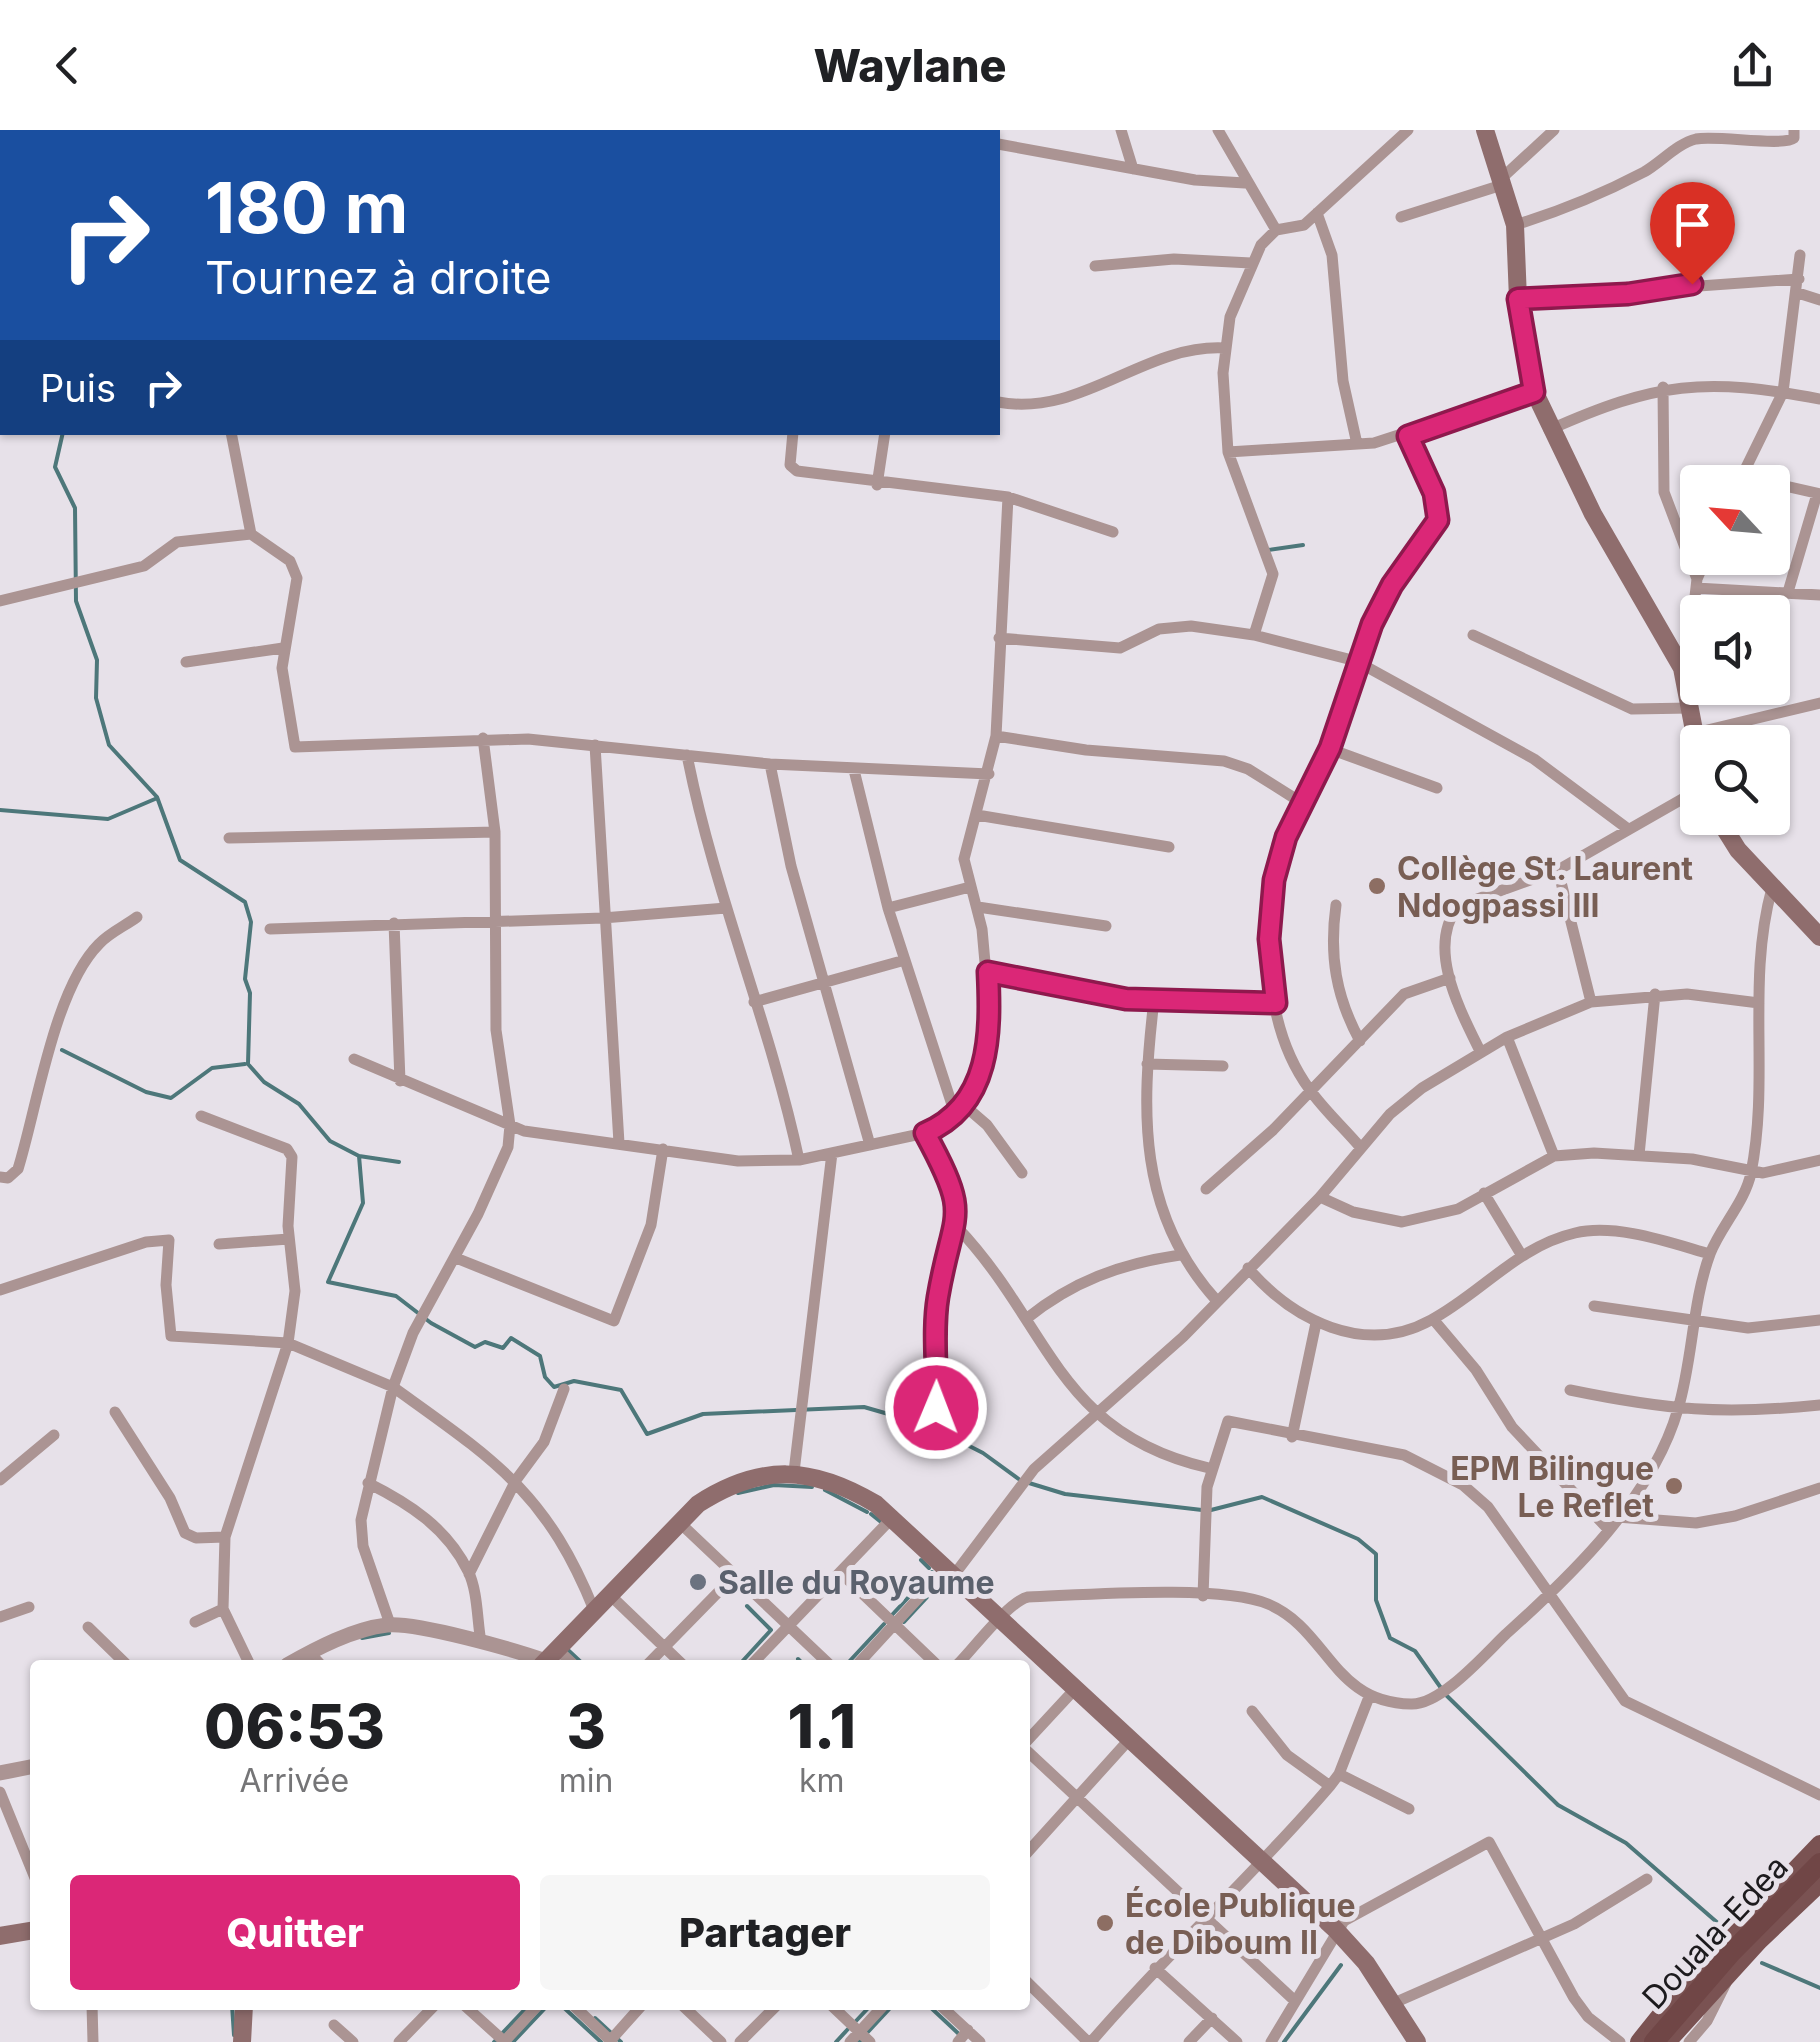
<!DOCTYPE html>
<html lang="fr">
<head>
<meta charset="utf-8">
<style>
	body { margin:0; font-family:Inter,sans-serif; background:#f6f6f6; color:#202124; height:100vh; display:flex; flex-direction:column; font-size:38px; white-space:nowrap }
	* { box-sizing:border-box; margin:0 }
	p { font-size:32px; color:#757577 }
	.icon { flex:none; width:55px; height:55px; fill:none; stroke:currentColor; stroke-width:2; stroke-linecap:round; stroke-linejoin:round }
	.map { position:relative; flex:1; overflow:hidden }
	.sheet { position:absolute; left:30px; top:1530px; width:1000px; height:350px; display:flex; flex-direction:column; background:#fff; border-radius:10px; box-shadow:0 2px 8px #0004 }
	.sheet>* { flex:none }
	.hud { position:absolute; left:0px; top:0px; width:1000px; height:305px; box-shadow:0 2px 8px #0004; background:#1a4fa0; color:#fff; overflow:hidden }
	.needle { width:65px; rotate:296deg }
	.buttons { position:absolute; left:1680px; top:335px; display:grid; gap:20px }
	.buttons a { display:grid; place-items:center; width:110px; height:110px; border-radius:10px; background:#fff; box-shadow:0 2px 8px #0004; font-size:50px }
	.pin { position:absolute; display:grid; place-items:center; width:85px; height:85px; color:#fff; margin:-102px -42px; border-radius:50% 50% 50% 0; rotate:-45deg; box-shadow:0 0 10px #0007 }
	.pin .icon { rotate:45deg }
	.me { position:absolute; width:110px; margin:-55px; rotate:1deg; stroke-linejoin:round; filter:drop-shadow(0 0 8px #0008) }
	.turn { display:flex; align-items:center; gap:35px; height:210px; padding:0 40px; font-size:45px }
	.turn .icon { width:130px; height:130px; stroke-width:2.5 }
	.turn b { display:block; font-size:70px; line-height:85px }
	.then { display:flex; align-items:center; height:95px; padding:0 40px; background:#0003; gap:20px; font-size:38px }
	.eta { display:flex; justify-content:space-evenly; align-items:center; height:170px; text-align:center }
	.eta b { font-size:60px; font-weight:800; line-height:70px }
	.cta { display:flex; gap:20px; margin-top:auto; padding:20px 40px }
	.cta a { flex:1; height:115px; border-radius:10px; background:#db2777; color:#fff; font-size:40px; font-weight:800; line-height:115px; text-align:center }
	.cta a+a { background:#f6f6f6; color:#202124 }
	header { display:flex; justify-content:space-between; align-items:center; height:130px; padding:0 40px; background:#fff; font-size:45px; font-weight:800 }
	.map>svg:first-child { display:block }
	.lines { fill:none; stroke-linecap:round; stroke-linejoin:round }
	.stream { stroke:#4d777a; stroke-width:4 }
	.minor { stroke:#ab9493; stroke-width:11 }
	.tertiary { stroke:#ab9493; stroke-width:15 }
	.secondary { stroke:#8f6d6d; stroke-width:18 }
	.primary { stroke:#7a5252; stroke-width:18 }
	.trunk { stroke:#704646; stroke-width:20 }
	.route-casing { stroke:#8e194d; stroke-width:25 }
	.route { stroke:#db2777; stroke-width:18 }
	.education-dot { fill:#8d6e63; stroke:#e7e1e9; stroke-width:4 }
	.worship-dot { fill:#6b7280; stroke:#e7e1e9; stroke-width:4 }
	.labels { text-anchor:middle; dominant-baseline:central; stroke-width:10; stroke-linejoin:round; paint-order:stroke }
	.education-label { font-size:32px; font-weight:bold; fill:#785e54; stroke:#e7e1e9; text-anchor:start }
	.worship-label { font-size:32px; font-weight:bold; fill:#5b616d; stroke:#e7e1e9; text-anchor:start }
	.street-label { font-size:32px; fill:#1c1a1d; stroke:#e7e1e9 }
</style>
</head>
<body>
<header><svg class="icon" aria-label="back" viewBox="0 0 24 24"><path d="M15 5l-7 7 7 7"/></svg>Waylane<svg class="icon" aria-label="share" viewBox="0 0 24 24"><path d="M12 15V3M7 8l5-5 5 5M5 13v7h14v-7"/></svg></header>
<div class="map">
<svg width="1820" height="1912" viewBox="0 0 1820 1912">
	<rect width="100%" height="100%" fill="#e7e1e9"/>
	<g class="lines">
		<path class="stream" d="M 15,0 L 20,1
			M 63,302 L 55,337 L 75,378 L 76,471 L 97,530 L 96,568 L 109,615 L 157,667 L 180,730 L 245,772 L 251,792 L 245,849 L 250,863 L 248,934 L 264,952 L 299,974 L 330,1011 L 359,1026 L 399,1032
			M 1268,420 L 1303,415
			M 0,680 L 108,689 L 155,669
			M 62,920 L 146,962 L 171,968 L 212,938 L 245,934
			M 359,1026 L 363,1073 L 328,1152 L 396,1166 L 431,1193 L 475,1217 L 485,1212 L 503,1218 L 511,1208 L 540,1226 L 545,1247 L 554,1257 L 574,1251 L 621,1260 L 647,1304 L 703,1284 L 864,1277 L 930,1296 L 983,1323 L 1020,1350
			M 949,1142 L 953,1130
			M 1029,1353 L 1065,1364 L 1202,1380
			M 825,1360 L 867,1382
			M 738,1363 L 774,1355 L 812,1357
			M 1211,1380 L 1262,1367 L 1358,1409 L 1376,1424 L 1376,1470 L 1390,1508 L 1415,1521 L 1441,1558
			M 871,1384 L 881,1392
			M 921,1430 L 929,1438
			M 944,1452 L 955,1462
			M 891,1486 L 932,1442
			M 904,1492 L 942,1451
			M 362,1508 L 389,1503
			M 568,1520 L 584,1535
			M 798,1529 L 804,1535
			M 558,1532 L 563,1535
			M 739,1535 L 771,1500 L 747,1476
			M 846,1535 L 884,1494
			M 1446,1565 L 1558,1675 L 1626,1713 L 1727,1801
			M 1762,1833 L 1820,1858
			M 232,1875 L 234,1905
			M 561,1875 L 601,1912
			M 928,1875 L 961,1906
			M 595,1888 L 621,1912
			M 856,1891 L 871,1875
			M 866,1904 L 893,1875
			M 494,1912 L 529,1875
			M 513,1912 L 548,1875
			M 836,1912 L 848,1899
			M 859,1912 L 860,1911
			M 1284,1912 L 1341,1835"/>
		<path class="minor" d="M 216,0 L 216,2
			M 1121,0 L 1133,39
			M 1218,0 L 1276,100
			M 37,2 L 42,0
			M 824,2 L 825,0
			M 925,2 L 925,0
			M 993,2 L 994,0
			M 998,14 L 1195,50 L 1245,53
			M 0,22 L 2,21
			M 1503,47 L 1554,0
			M 1317,83 L 1332,125 L 1343,251 L 1357,314
			M 1401,87 L 1505,54
			M 1515,95 C 1561,81 1602,64 1644,42 C 1660,33 1678,13 1696,9 C 1718,5 1783,17 1794,8 L 1794,0
			M 0,116 L 2,115
			M 1095,136 L 1174,129 L 1251,133
			M 1798,163 L 1820,170
			M 1518,169 L 1799,149
			M 1663,257 L 1664,362 L 1697,449 L 1686,545
			M 998,272 C 1081,288 1144,214 1224,218
			M 1549,300 C 1657,252 1704,247 1820,269
			M 231,302 L 251,404 L 290,431 L 297,448 L 282,538 L 295,617 L 528,609 L 770,634 L 989,644
			M 1228,322 L 1374,313 L 1534,261
			M 1743,345 L 1772,352
			M 1739,352 L 1783,262 L 1800,125
			M 1772,353 L 1820,364
			M 877,355 L 885,302
			M 1008,367 L 1113,402
			M 1697,449 L 1706,428
			M 1696,458 L 1820,465
			M 1788,462 L 1817,364
			M 0,471 L 144,436 L 177,412 L 251,404
			M 1254,505 L 1273,444 L 1228,322 L 1223,243 L 1230,187 L 1261,115 L 1276,100 L 1304,95 L 1408,0
			M 1473,505 L 1632,579 L 1691,578
			M 999,508 L 1120,518 L 1159,499 L 1191,496 L 1254,505 L 1356,531 L 1534,629 L 1628,699
			M 186,532 L 283,518
			M 1695,603 L 1820,573
			M 996,606 L 1086,620 L 1224,631 L 1248,639 L 1302,673
			M 483,608 L 495,702 L 496,900 L 510,995 L 508,1017 L 478,1084 L 413,1203 L 393,1257 C 493,1329 546,1361 594,1480
			M 595,615 L 619,1013
			M 1330,619 L 1437,658
			M 687,625 C 714,763 770,893 799,1030
			M 770,634 L 791,736 L 870,1015
			M 854,640 L 888,778 L 956,987
			M 977,685 L 1169,717
			M 229,708 L 495,702
			M 1558,740 L 1591,872
			M 1336,775 C 1329,826 1336,867 1360,911
			M 978,777 L 1106,796
			M 888,778 L 970,757
			M 394,793 L 400,951
			M 270,799 L 603,788 L 726,778
			M 988,842 L 1125,869 L 1275,873
			M 1154,870 C 1141,981 1137,1083 1217,1171
			M 754,872 L 905,830
			M 1507,907 L 1554,1026
			M 1480,921 C 1460,880 1426,818 1458,776 L 1558,740 L 1698,660
			M 354,929 L 524,1001 L 738,1031 L 799,1030 L 925,1003 L 956,987 L 982,942 L 991,900 L 982,799 L 964,729 L 996,606 L 1008,367 L 797,341 L 790,335 L 793,302
			M 1147,934 L 1223,936
			M 965,976 L 987,995 L 1022,1043
			M 201,986 L 287,1019 L 292,1027 L 288,1096 L 295,1161 L 288,1213 L 225,1407 L 223,1479 L 250,1535
			M 925,1003 C 973,1091 953,1078 938,1167 C 932,1203 938,1241 936,1278
			M 1360,1017 C 1344,998 1324,980 1310,960 C 1261,894 1260,786 1285,711 C 1297,677 1320,648 1331,615 C 1342,583 1349,551 1360,520 C 1378,472 1407,430 1438,390 L 1433,363 L 1408,305
			M 1639,1025 L 1655,864
			M 0,1047 L 8,1048 L 18,1039 C 37,978 54,859 99,814 C 109,803 125,796 137,787
			M 1206,1059 L 1273,1000 L 1404,864 L 1450,848
			M 1484,1063 L 1522,1126
			M 1320,1067 L 1353,1082 L 1402,1092 L 1458,1079 L 1554,1026 L 1594,1023 L 1692,1029 L 1763,1043 L 1820,1030
			M 957,1097 C 1051,1196 1056,1303 1209,1338
			M 219,1114 L 289,1109
			M 456,1128 L 614,1191 L 651,1095 L 663,1019
			M 1248,1138 C 1293,1190 1364,1227 1431,1190 C 1480,1164 1518,1116 1575,1103 C 1616,1093 1671,1113 1710,1124
			M 0,1160 L 146,1112 L 169,1110 L 166,1155 L 171,1206 L 288,1213 L 393,1257 L 361,1390 L 363,1416 L 390,1494
			M 1594,1176 L 1748,1198 L 1820,1190
			M 1026,1189 C 1073,1151 1120,1134 1180,1125
			M 1433,1189 L 1476,1240 L 1512,1297 L 1607,1398
			M 1570,1260 C 1667,1280 1722,1285 1820,1275
			M 115,1282 L 170,1368 L 185,1403 L 196,1408 L 225,1407
			M 1292,1307 L 1316,1193
			M 794,1342 L 832,1023
			M 0,1350 L 54,1305
			M 368,1353 C 410,1374 447,1398 468,1441 C 478,1461 477,1491 481,1512
			M 1617,1387 L 1696,1393 L 1735,1386 L 1820,1358
			M 680,1393 L 830,1535
			M 841,1443 L 937,1535
			M 469,1444 L 516,1350 L 544,1312 L 564,1259
			M 954,1445 L 1034,1339 L 1183,1207 L 1320,1067 L 1390,984 L 1422,958 L 1507,907 L 1591,872 L 1687,864 L 1759,873
			M 610,1465 L 683,1535
			M 1203,1466 L 1207,1357 L 1228,1291 L 1404,1325 L 1463,1355 L 1488,1377 L 1625,1571 L 1820,1665
			M 0,1487 L 29,1477
			M 195,1492 L 223,1479
			M 88,1497 L 127,1535
			M 557,1519 L 574,1535
			M 309,1522 L 321,1535
			M 647,1535 L 735,1445
			M 751,1535 L 892,1388
			M 857,1535 L 946,1438
			M 957,1535 C 974,1518 1009,1471 1028,1467 C 1083,1465 1221,1454 1268,1474 C 1328,1499 1332,1573 1411,1574 C 1441,1575 1484,1525 1506,1504 C 1572,1445 1653,1367 1678,1279 C 1693,1229 1692,1173 1710,1124 C 1721,1096 1745,1072 1751,1043 C 1770,948 1746,852 1772,758
			M 1252,1581 L 1287,1625 L 1330,1656
			M 1025,1613 L 1075,1559
			M 1025,1619 L 1295,1871
			M 1339,1644 L 1409,1679
			M 0,1662 L 35,1748
			M 1025,1725 L 1127,1612
			M 1155,1838 L 1237,1912
			M 1025,1850 L 1088,1912
			M 1394,1873 L 1574,1794 L 1647,1749
			M 92,1875 L 93,1912
			M 464,1875 L 505,1912
			M 573,1875 L 612,1912
			M 682,1875 L 721,1912
			M 831,1875 L 870,1912
			M 940,1875 L 980,1912
			M 334,1895 L 353,1912
			M 399,1912 L 435,1875
			M 504,1912 L 538,1875
			M 609,1912 L 642,1875
			M 740,1912 L 777,1875
			M 850,1912 L 884,1875
			M 958,1912 L 968,1900
			M 1091,1912 C 1167,1823 1254,1745 1330,1656 L 1339,1644 L 1369,1567
			M 1189,1912 L 1212,1888
			M 1271,1912 L 1344,1791 L 1489,1712 L 1574,1868 L 1588,1887 L 1620,1912
			M 1689,1912 L 1707,1891 L 1726,1853"/>
		<path class="tertiary" d="M 287,1535 C 317,1518 353,1499 387,1495 C 417,1492 515,1520 546,1531
			M 0,1643 L 35,1636"/>
		<path class="secondary" d="M 1485,0 L 1515,95 L 1518,169 L 1534,261 L 1593,384 L 1682,538 L 1698,621
			M 1718,688 L 1738,720 L 1820,807
			M 542,1535 L 698,1374 C 761,1333 812,1336 876,1374 L 1336,1800 L 1366,1833 L 1417,1912
			M 0,1806 L 35,1800
			M 242,1912 L 244,1875"/>
		<path class="primary" d="M 1639,1912 L 1683,1857 L 1820,1714
			M 1667,1912 L 1759,1811 L 1820,1753"/>
		<path class="trunk" d="M 1654,1912 L 1731,1823 L 1820,1733"/>
	</g>
	<g class="lines">
		<g class="route-casing">
			<path id="route" d="M 936,1278 C 938,1241 932,1203 938,1167 C 953,1078 973,1091 925,1003 C 991,975 991,904 988,842 L 1126,869 L 1276,873 L 1269,809 L 1274,750 L 1286,707 L 1330,618 L 1372,494 L 1392,455 L 1438,390 L 1434,363 L 1408,306 L 1534,262 L 1518,169 L 1628,164 L 1692,154"/>
		</g>
		<use href="#route" class="route"/>
	</g>
	<g class="education-dot">
		<circle cx="1377" cy="756" r="10"/>
		<circle cx="1674" cy="1356" r="10"/>
		<circle cx="1105" cy="1793" r="10"/>
	</g>
	<circle class="worship-dot" cx="698" cy="1452" r="10"/>
	<g class="labels">
		<g class="education-label">
			<text x="1397" y="738">Collège St. Laurent<tspan x="1397" dy="37">Ndogpassi III</tspan></text>
			<text x="1654" y="1338" text-anchor="end">EPM Bilingue<tspan x="1654" dy="37">Le Reflet</tspan></text>
			<text x="1125" y="1775">École Publique<tspan x="1125" dy="37">de Diboum II</tspan></text>
		</g>
		<g class="worship-label">
			<text x="718" y="1452">Salle du Royaume</text>
		</g>
		<g class="street-label">
			<text transform="translate(1715 1802) rotate(-47)">Douala-Edea</text>
		</g>
	</g>
</svg>
<div class="buttons">
<a><svg class="needle" viewBox="-14 -14 28 28"><path d="M0-13l5 13h-10z" fill="#e53935"/><path d="M0 13l5-13h-10z" fill="#757577"/></svg></a>
<a><svg class="icon" aria-label="sound" viewBox="0 0 24 24"><path d="M4 9h4l5-4v14l-5-4H4zM17 9q2 3 0 6"/></svg></a>
<a><svg class="icon" aria-label="search" viewBox="0 0 24 24"><circle cx="10" cy="10" r="6"/><path d="M15 15l6 6"/></svg></a>
</div>
<div class="pin" style="left:1692px;top:154px;background:#d93025"><svg class="icon" aria-label="arrive" viewBox="0 0 24 24"><path d="M6 21V4h12l-3 4 3 4H6"/></svg></div>
<svg class="me" style="left:936px;top:1278px" viewBox="-20 -20 40 40"><circle r="17" fill="#db2777" stroke="#fff" stroke-width="3"/><path d="M0-11L8 9 0 5-8 9z" fill="#fff"/></svg>
<div class="hud">
<div class="turn"><svg class="icon" aria-label="right" viewBox="0 0 24 24"><path d="M7 20v-9h11M14 6l5 5-5 5"/></svg><div><b>180 m</b>Tournez à droite</div></div>
<div class="then">Puis<svg class="icon" aria-label="right" viewBox="0 0 24 24"><path d="M7 20v-9h11M14 6l5 5-5 5"/></svg></div>
</div>
<section class="sheet">
<div class="eta">
<div><b>06:53</b><p>Arrivée</p></div>
<div><b>3</b><p>min</p></div>
<div><b>1.1</b><p>km</p></div>
</div>
<div class="cta"><a>Quitter</a><a>Partager</a></div>
</section>
</div>
</body>
</html>
